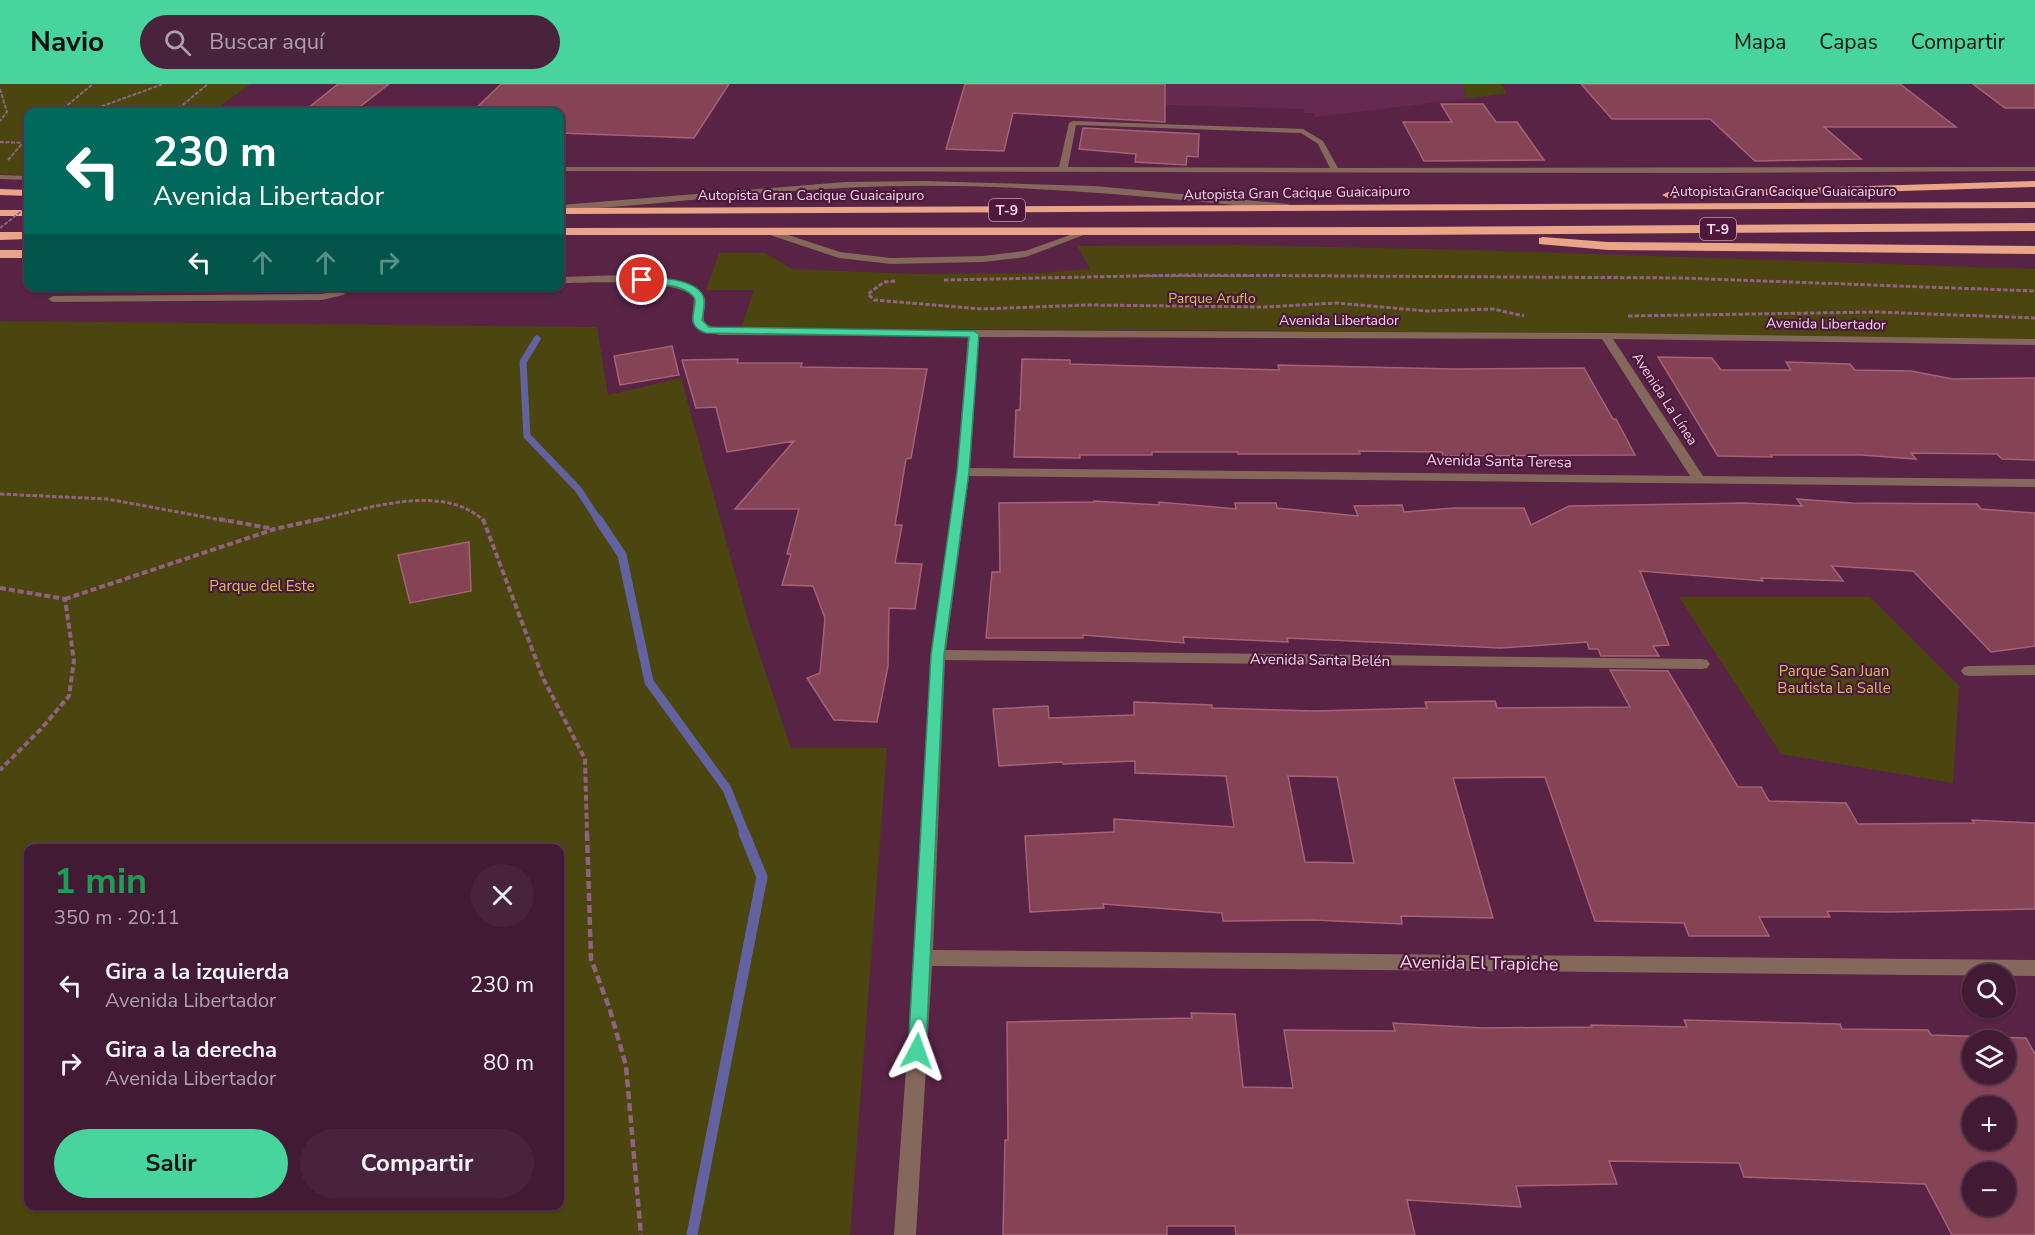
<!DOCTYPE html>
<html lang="es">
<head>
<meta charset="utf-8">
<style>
	body { margin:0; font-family:"Nunito Sans",sans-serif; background:#49233c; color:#f1f3f6; height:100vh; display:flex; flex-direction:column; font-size:22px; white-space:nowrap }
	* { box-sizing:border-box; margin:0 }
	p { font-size:20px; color:#aea1ac }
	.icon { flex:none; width:33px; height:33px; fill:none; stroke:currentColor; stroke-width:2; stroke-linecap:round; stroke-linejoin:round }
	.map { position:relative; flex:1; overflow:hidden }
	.side { position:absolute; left:24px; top:760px; width:540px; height:366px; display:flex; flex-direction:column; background:#421a34; border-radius:12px; box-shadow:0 2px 4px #0004,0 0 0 2px #5a384f }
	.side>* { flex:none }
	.hud { position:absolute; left:24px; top:24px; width:540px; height:183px; border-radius:12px; box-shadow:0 2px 4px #0004,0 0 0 2px #5a384f; background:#00695c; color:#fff; overflow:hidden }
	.controls { position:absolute; left:1962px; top:880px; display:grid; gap:12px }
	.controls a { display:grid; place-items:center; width:54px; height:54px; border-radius:50%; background:#421a34; box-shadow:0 2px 4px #0004,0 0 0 2px #5a384f; font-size:30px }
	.pin { position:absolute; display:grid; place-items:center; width:51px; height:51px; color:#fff; margin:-26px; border:3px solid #fff; border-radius:50%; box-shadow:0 2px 6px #0007 }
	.me { position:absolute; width:66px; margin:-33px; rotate:4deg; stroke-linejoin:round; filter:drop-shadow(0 0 4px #0008) }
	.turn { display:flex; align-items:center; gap:21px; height:126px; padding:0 30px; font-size:27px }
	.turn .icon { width:78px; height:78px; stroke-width:2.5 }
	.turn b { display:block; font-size:42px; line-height:51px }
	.lanes { display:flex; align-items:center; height:57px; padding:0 30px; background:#0003; justify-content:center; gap:30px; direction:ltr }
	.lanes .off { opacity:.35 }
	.round { display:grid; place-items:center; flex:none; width:63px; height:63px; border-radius:32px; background:#49233c }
	.overview { display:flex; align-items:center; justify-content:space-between; height:102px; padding:0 30px }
	h1 { font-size:36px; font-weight:700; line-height:45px; color:#1e9e55 }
	.button { display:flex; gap:12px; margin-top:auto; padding:12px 30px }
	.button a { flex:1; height:69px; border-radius:36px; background:#48d49d; color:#111; font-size:24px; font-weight:700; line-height:69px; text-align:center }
	.button a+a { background:#49233c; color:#f1f3f6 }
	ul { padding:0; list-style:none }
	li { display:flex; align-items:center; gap:18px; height:78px; padding:0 30px }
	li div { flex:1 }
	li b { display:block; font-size:22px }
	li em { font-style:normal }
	header { display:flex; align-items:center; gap:36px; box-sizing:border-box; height:84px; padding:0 30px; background:#48d49d; color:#111 }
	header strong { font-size:28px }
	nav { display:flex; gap:33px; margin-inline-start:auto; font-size:21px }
	.search { width:420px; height:54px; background:#49233c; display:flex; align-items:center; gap:15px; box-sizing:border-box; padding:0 21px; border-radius:33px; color:#aea1ac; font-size:22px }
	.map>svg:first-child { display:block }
	.built { fill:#662a51 }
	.green { fill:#4b450f; fill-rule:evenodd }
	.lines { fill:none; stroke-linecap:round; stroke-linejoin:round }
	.stream-far2 { stroke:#6362a1; stroke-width:7 }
	.stream-far1 { stroke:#6362a1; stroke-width:9 }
	.stream { stroke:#6362a1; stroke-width:11 }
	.building { fill:#854456; stroke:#a66173; stroke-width:1.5; fill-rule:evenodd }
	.path-far3 { stroke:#90627f; stroke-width:2; stroke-dasharray:4 1.5; stroke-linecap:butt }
	.path-far2 { stroke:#90627f; stroke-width:3; stroke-dasharray:4.5 2; stroke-linecap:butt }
	.path-far1 { stroke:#90627f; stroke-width:4; stroke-dasharray:6 3; stroke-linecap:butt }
	.path { stroke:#90627f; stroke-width:4.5; stroke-dasharray:8 4; stroke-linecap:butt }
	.service { fill:#84685c; fill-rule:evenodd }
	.minor { fill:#84685c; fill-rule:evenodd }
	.motorway { fill:#eaa589; fill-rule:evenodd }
	.path-bridge { stroke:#90627f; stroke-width:2; stroke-dasharray:4 1.5; stroke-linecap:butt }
	.route { fill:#48d49d; stroke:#2f8a66; stroke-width:1.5 }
	.labels { text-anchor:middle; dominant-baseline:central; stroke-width:4.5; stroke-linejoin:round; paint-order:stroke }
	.far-street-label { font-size:14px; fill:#f6d4e7; stroke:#4c183b }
	.shield { fill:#4c183b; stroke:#c39cb3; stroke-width:1.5 }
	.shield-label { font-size:14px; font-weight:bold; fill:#f6d4e7 }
	.far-park-label { font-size:14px; fill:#cdc258; stroke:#4c183b }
	.street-label { font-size:15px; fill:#f6d4e7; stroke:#4c183b }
	.park-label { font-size:15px; fill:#cdc258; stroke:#4c183b }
	.near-street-label { font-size:18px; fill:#f6d4e7; stroke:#4c183b }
</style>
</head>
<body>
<header>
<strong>Navio</strong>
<div class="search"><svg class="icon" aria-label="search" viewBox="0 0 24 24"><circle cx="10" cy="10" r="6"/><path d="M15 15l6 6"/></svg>Buscar aquí</div>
<nav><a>Mapa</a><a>Capas</a><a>Compartir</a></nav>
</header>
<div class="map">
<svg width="2035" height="1151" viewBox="0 0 2035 1151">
	<rect width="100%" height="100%" fill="#582345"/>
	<path class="built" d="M 1165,0 L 1463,0 L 1466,15 L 1315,33 L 1314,29 L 1305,29 L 1304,25 L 1165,21 Z"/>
	<path class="green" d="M 0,0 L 251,0 L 212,28 L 28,28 L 28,92 L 0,90 Z
		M 1463,0 L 1501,0 L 1507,9 L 1466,15 Z
		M 1238,161 L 1474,166 L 2035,185 L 2035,258 L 1325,247 L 741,244 L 754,206 L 706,206 L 719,169 L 765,169 L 792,185 L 916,190 L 1040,189 L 1090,185 L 1077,162 Z
		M 0,237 L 597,243 L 608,311 L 681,294 L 748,536 L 791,664 L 887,664 L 850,1151 L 0,1151 ZM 28,765 L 560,765 L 560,1122 L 28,1122 Z
		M 1679,513 L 1870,513 L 1959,602 L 1953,699 L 1781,670 Z"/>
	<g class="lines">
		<path class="stream-far2" d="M 537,255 L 523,278 L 527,352 L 578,405 L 599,437"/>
		<path class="stream-far1" d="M 598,435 L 622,471 L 649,598 L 727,705 L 745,750"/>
		<path class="stream" d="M 692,1151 L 762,793 L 744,749"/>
	</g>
	<path class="building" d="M 338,0 L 389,0 L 353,28 L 303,28 Z
		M 501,0 L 729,0 L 694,54 L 560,49 L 560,28 L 472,28 Z
		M 965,0 L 1165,0 L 1165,38 L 1013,29 L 1004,67 L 946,65 Z
		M 1581,0 L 1900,0 L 1956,43 L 1824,43 L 1861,75 L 1755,77 L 1710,35 L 1612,35 Z
		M 1973,0 L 2035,0 L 2035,24 L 2005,24 Z
		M 1441,20 L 1483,20 L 1496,38 L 1517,38 L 1544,76 L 1424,77 L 1403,38 L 1452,38 Z
		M 1083,44 L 1199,50 L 1198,73 L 1187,72 L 1186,81 L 1135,78 L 1136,70 L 1079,65 Z
		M 672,262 L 679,291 L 620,301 L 614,272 Z
		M 1658,273 L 1712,274 L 1721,286 L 1791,286 L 1786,278 L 1850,280 L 1855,286 L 1911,287 L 1953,295 L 2035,294 L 2035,376 L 2002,375 L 1997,370 L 1911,369 L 1916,375 L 1861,371 L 1771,371 L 1772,373 L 1718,372 Z
		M 738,275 L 737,279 L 802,279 L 801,283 L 927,285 L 911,374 L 906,375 L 895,441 L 902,441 L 895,479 L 922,480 L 915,525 L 889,524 L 888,582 L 877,638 L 834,636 L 807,594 L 820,589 L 825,534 L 813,502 L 782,501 L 791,470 L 787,470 L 799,425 L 735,425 L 794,357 L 727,368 L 716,323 L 696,324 L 682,276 Z
		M 1022,275 L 1070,276 L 1070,280 L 1279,286 L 1278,281 L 1454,285 L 1584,284 L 1613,335 L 1616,335 L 1635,371 L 1443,372 L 1442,368 L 1359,367 L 1360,370 L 1238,370 L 1238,368 L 1152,368 L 1152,371 L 1080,371 L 1080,374 L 1014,373 L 1016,326 L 1020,326 Z
		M 1797,415 L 1852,419 L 1977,420 L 1981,425 L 2035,429 L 2035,562 L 1991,568 L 1913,487 L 1832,482 L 1843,497 L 1761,494 L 1763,497 L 1640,487 L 1669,561 L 1653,562 L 1659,572 L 1601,572 L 1598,565 L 1589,565 L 1587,558 L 1501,564 L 1287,554 L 1288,558 L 1183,553 L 1184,559 L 1083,551 L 1083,554 L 986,554 L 992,488 L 1000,488 L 999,419 L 1094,418 L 1094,417 L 1159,421 L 1159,418 L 1236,425 L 1235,419 L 1276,419 L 1277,424 L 1358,432 L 1354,422 L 1402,421 L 1404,428 L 1454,424 L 1524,424 L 1531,441 L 1569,422 L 1744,419 L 1802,422 Z
		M 469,458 L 471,507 L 410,519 L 398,471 Z
		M 1610,586 L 1668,587 L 1738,703 L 1761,703 L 1769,717 L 1846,719 L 1858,740 L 1974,739 L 1972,736 L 2035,739 L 2035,825 L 1890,828 L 1827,827 L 1830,833 L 1759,833 L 1769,852 L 1689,852 L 1684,839 L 1595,837 L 1545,693 L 1453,694 L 1493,834 L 1401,832 L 1402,840 L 1313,836 L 1223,837 L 1222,829 L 1103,820 L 1104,824 L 1030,828 L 1025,752 L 1114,748 L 1114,735 L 1234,743 L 1226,692 L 1135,689 L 1135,677 L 1063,680 L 1062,678 L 999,682 L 993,625 L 1048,622 L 1049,634 L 1134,631 L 1134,618 L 1212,621 L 1212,624 L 1313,627 L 1427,624 L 1425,618 L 1495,617 L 1497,624 L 1630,623 ZM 1288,692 L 1337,693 L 1354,779 L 1305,778 Z
		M 1191,929 L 1235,930 L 1243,1003 L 1293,1004 L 1284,946 L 1395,947 L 1393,939 L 1484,944 L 1592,943 L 1591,941 L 1687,943 L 1684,936 L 1840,940 L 1842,945 L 1928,946 L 1931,951 L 2026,954 L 2035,970 L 2035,1151 L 1952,1151 L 1925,1100 L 1744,1093 L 1739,1079 L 1609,1077 L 1617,1100 L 1516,1102 L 1521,1123 L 1407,1116 L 1415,1151 L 1236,1151 L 1235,1142 L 1167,1142 L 1167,1151 L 1003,1151 L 1005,1056 L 1008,1056 L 1007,938 L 1192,934 ZM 1972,957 L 2006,957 L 2006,990 L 1972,990 ZM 1972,1023 L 2006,1023 L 2006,1056 L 1972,1056 ZM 1972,1089 L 2006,1089 L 2006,1122 L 1972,1122 Z"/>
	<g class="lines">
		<path class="path-far3" d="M 0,5 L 7,28 L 0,37
			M 59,28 L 93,0
			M 86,28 L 163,0
			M 174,28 L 208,0
			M 0,58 L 28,59
			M 8,76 L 28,53
			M 1143,192 L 1250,192"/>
		<path class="path-far2" d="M 944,196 L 1183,191 L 1682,194 L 2035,207
			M 895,197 L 884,198 L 868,210 L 874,216 L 982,225 L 1088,221 L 1265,223 L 1336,219 L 1427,227 L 1493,225 L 1524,232
			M 1628,232 L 1877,228 L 2035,234
			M 0,410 L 107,415 L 227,437
			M 313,437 C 362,426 443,397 484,437"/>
		<path class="path-far1" d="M 219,435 L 274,445
			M 483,435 L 543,594 L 585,675 L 587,750
			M 0,504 L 65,515 L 74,577 L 69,612 L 41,645 L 0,686
			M 65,515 L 275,445 L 320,435"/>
		<path class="path" d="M 587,749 L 591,875 L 610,926 L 626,982 L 641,1151"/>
		<path class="service" d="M 1073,37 L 1303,45 L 1323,57 L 1338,84 L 2035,83 L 2035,87 L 1703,89 L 560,87 L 560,83 L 1059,83 L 1069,39 ZM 1076,41 L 1301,49 L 1318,60 L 1330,84 L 1068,83 Z
			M 0,91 L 28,92 L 28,96 L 0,95 Z
			M 924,97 L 1095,102 L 1288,120 L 1292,123 L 1288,126 C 1142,112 991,96 844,104 C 749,108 655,122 560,126 L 560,121 L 845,98 Z
			M 767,144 L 840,168 L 891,174 L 983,172 L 1025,167 L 1087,145 L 1094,147 L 1026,173 L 983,178 L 891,180 L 839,174 L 764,149 L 763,147 Z"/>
		<path class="minor" d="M 560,193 C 589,193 690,184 704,212 C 708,221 701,231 705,240 L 719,245 L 1605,249 L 2035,255 L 2035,261 L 1613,255 L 1703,392 L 2035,395 L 2035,403 L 969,392 L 946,566 L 1702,575 L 1707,576 L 1710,580 L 1707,584 L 1702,585 L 945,576 L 933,866 L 2035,876 L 2035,892 L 932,882 L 916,1151 L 894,1151 L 914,874 L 931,571 L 957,388 L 968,252 L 719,251 L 696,244 L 692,237 L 694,214 C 678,193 588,199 560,199 ZM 979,253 L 1602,255 L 1690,392 L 970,384 Z
			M 341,202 L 353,202 L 343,211 L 322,216 L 53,218 L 48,215 L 53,212 L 322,210 L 335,207 Z
			M 2035,581 L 2035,591 L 1969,592 L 1964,591 L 1961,587 L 1964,583 L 1969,582 Z"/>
		<path class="motorway" d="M 2035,97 L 2035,103 L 1668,114 L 1662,111 L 1668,108 Z
			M 0,105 L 28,106 L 28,112 L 0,111 Z
			M 2035,118 L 2035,124 L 560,130 L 560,124 Z
			M 0,126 L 28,126 L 28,132 L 0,132 Z
			M 2035,139 L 2035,147 L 1400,151 L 560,151 L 560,144 L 1400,143 Z
			M 0,148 L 28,148 L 28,155 L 0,156 Z
			M 1543,153 L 1608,158 L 2035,162 L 2035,170 L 1608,166 L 1539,160 L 1539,154 Z
			M 0,166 L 28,166 L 28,174 L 0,174 Z"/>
		<path class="path-bridge" d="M 0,144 L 28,122"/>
	</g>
	<path class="route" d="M 639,194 C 655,192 696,195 703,212 C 706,218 703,229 702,236 L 709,243 L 974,247 L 979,250 L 969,388 L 944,571 L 926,967 L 923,973 L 917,975 L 911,973 L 908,967 L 931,571 L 957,388 L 969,253 L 706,249 C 679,240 704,219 691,210 C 675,198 657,202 639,199 Z"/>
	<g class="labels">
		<g class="far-street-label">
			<text x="1783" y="107">Autopista Gran Cacique Guaicaipuro</text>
			<text transform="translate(1297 109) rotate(-1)">Autopista Gran Cacique Guaicaipuro</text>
			<text x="811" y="111">Autopista Gran Cacique Guaicaipuro</text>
			<text x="1339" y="236">Avenida Libertador</text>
			<text transform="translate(1826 240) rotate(1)">Avenida Libertador</text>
			<text transform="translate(1665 315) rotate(57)">Avenida La Línea</text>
		</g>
		<g class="shield">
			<rect x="989" y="115" width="36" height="22" rx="4.5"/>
			<rect x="1700" y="134" width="36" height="22" rx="4.5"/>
		</g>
		<g class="shield-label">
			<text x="1007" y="126">T-9</text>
			<text x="1718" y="145">T-9</text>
		</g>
		<g class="far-park-label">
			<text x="1212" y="214">Parque Aruflo</text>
		</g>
		<g class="street-label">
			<text transform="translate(1499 377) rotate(1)">Avenida Santa Teresa</text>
			<text transform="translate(1320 576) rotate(1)">Avenida Santa Belén</text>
		</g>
		<g class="park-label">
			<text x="262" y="502">Parque del Este</text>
			<text x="1834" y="587">Parque San Juan<tspan x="1834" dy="17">Bautista La Salle</tspan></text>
		</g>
		<g class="near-street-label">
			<text transform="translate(1479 879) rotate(1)">Avenida El Trapiche</text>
		</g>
	</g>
</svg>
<div class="controls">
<a><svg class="icon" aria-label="search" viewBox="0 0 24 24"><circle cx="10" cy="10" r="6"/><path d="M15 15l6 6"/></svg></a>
<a><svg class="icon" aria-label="layers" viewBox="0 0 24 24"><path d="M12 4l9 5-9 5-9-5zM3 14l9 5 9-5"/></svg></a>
<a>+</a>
<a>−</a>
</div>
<div class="pin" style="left:642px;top:196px;background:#d93025"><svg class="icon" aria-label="arrive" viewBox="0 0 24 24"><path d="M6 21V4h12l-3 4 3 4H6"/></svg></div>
<svg class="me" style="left:917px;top:967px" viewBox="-20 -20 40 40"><path d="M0-17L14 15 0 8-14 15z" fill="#48d49d" stroke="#fff" stroke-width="4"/></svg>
<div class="hud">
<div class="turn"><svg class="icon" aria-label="left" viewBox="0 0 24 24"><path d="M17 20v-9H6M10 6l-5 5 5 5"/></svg><div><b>230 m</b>Avenida Libertador</div></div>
<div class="lanes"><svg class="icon" aria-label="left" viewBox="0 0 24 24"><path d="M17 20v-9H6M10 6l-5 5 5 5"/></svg><svg class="icon off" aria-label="ahead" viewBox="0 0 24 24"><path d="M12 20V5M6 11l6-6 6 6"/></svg><svg class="icon off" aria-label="ahead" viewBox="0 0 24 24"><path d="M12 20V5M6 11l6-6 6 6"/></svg><svg class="icon off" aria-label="right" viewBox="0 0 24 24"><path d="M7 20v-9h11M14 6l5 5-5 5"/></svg></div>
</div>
<section class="side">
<div class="overview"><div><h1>1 min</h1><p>350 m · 20:11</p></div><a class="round"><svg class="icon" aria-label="close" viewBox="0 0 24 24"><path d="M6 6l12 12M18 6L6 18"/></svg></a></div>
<ul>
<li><svg class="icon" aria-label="left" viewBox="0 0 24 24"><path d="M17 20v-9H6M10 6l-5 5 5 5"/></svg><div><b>Gira a la izquierda</b><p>Avenida Libertador</p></div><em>230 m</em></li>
<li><svg class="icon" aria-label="right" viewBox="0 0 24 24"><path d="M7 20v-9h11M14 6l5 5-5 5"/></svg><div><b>Gira a la derecha</b><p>Avenida Libertador</p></div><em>80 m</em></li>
</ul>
<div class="button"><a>Salir</a><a>Compartir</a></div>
</section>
</div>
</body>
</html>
